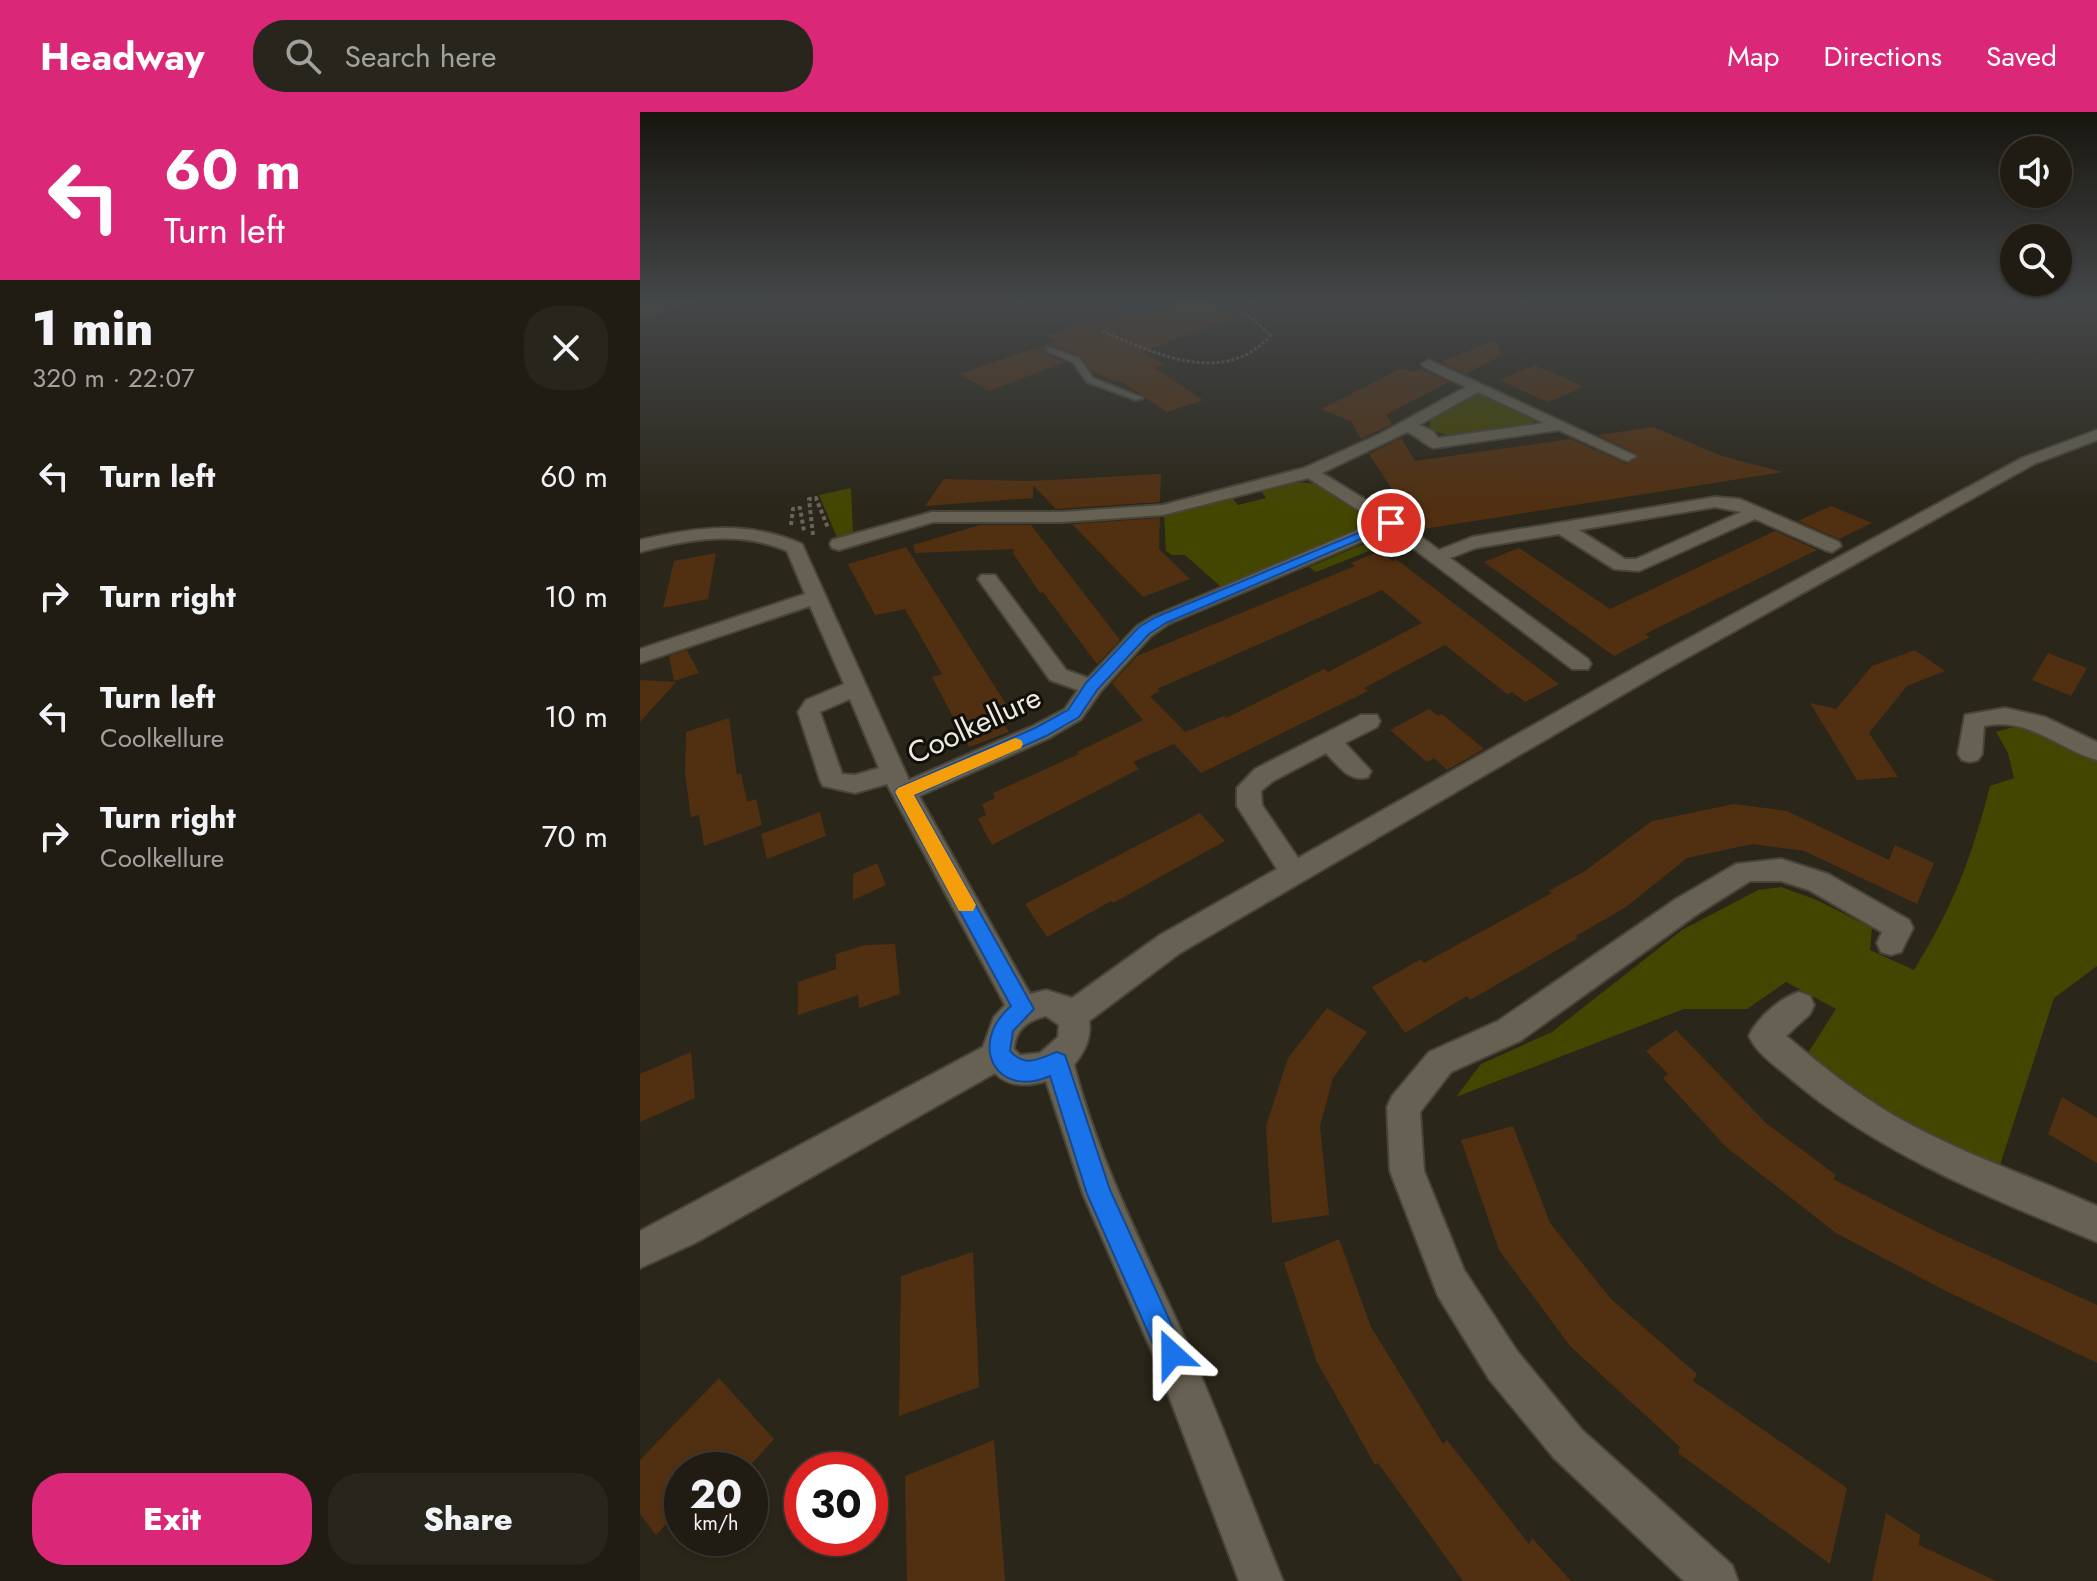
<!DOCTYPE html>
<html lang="en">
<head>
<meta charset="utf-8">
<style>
	body { margin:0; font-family:Jost,sans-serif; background:#28251c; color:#f1f3f6; height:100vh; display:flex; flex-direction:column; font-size:30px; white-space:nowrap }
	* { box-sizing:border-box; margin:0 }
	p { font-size:26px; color:#a2a1a0 }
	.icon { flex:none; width:44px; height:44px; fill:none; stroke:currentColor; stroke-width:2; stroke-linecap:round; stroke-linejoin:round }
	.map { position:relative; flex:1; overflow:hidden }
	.sheet { display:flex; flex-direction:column; background:#201c13; width:640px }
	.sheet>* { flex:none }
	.banner { background:#db2777; color:#fff; overflow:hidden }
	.fabs { position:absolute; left:1360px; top:24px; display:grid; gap:16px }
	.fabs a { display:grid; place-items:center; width:72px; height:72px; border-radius:50%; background:#201c13; box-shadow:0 2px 6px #0004,0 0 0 2px #3d3a33; font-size:40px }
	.speed { position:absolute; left:24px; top:1340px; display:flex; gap:16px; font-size:40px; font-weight:700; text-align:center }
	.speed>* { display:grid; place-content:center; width:104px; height:104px; border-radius:50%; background:#201c13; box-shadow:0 2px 6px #0004,0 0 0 2px #3d3a33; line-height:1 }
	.speed small { font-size:20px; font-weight:400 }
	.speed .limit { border:12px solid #d22; background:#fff; color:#111 }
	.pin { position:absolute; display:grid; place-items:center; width:68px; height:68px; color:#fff; margin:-34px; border:4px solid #fff; border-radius:50%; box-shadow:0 2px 8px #0007 }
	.me { position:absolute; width:88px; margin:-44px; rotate:336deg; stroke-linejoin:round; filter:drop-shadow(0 0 6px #0008) }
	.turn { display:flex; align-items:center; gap:28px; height:168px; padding:0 32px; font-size:36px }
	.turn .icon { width:104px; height:104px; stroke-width:2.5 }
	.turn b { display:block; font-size:56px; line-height:68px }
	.round { display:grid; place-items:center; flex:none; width:84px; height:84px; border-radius:32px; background:#28251c }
	.overview { display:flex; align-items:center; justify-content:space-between; height:136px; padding:0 32px }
	h1 { font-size:48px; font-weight:800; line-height:60px }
	.primary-button { display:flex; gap:16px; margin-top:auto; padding:16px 32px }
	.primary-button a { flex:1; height:92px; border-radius:32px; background:#db2777; color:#fff; font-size:32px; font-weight:800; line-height:92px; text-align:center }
	.primary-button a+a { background:#28251c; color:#f1f3f6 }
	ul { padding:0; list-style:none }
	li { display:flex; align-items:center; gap:24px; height:120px; padding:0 32px }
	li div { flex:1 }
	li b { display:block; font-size:30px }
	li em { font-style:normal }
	header { display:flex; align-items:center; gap:48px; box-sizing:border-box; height:112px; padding:0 40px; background:#db2777; color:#fff }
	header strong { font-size:38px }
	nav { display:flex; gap:44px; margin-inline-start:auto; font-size:28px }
	.search { width:560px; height:72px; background:#28251c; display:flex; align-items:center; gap:20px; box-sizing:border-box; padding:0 28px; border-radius:32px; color:#a2a1a0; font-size:30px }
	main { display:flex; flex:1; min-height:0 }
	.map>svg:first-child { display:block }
	.green { fill:#434601 }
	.building { fill:#513011; fill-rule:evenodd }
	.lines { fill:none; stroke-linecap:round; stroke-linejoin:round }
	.lane-casing { stroke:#474439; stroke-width:4 }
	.street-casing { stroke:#474439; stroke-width:4 }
	.path-far1 { stroke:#686459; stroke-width:3; stroke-dasharray:3 2; stroke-linecap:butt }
	.path { stroke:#686459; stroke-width:4; stroke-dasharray:4 3; stroke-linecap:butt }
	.lane { fill:#666152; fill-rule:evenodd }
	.street { fill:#666152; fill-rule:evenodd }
	.route { fill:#1a73e8; stroke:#114b97; stroke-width:2 }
	.slow { fill:#f59e0b }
	.labels { text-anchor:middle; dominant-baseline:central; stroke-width:6; stroke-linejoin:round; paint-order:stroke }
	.street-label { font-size:30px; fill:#edeae2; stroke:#110f09 }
</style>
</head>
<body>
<header>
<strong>Headway</strong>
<div class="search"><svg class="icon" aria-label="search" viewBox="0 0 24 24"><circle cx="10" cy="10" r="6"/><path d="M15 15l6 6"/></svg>Search here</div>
<nav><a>Map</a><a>Directions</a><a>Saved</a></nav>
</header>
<main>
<section class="sheet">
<div class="banner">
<div class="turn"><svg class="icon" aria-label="left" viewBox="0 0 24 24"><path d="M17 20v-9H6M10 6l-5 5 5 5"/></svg><div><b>60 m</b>Turn left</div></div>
</div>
<div class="overview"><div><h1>1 min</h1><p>320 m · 22:07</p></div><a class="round"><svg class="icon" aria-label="close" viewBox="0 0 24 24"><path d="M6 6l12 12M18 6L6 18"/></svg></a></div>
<ul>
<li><svg class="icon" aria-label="left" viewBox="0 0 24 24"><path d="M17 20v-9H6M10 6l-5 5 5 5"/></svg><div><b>Turn left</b></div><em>60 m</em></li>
<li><svg class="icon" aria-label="right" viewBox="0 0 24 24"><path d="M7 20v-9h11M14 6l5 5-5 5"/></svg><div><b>Turn right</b></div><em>10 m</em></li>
<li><svg class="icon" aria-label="left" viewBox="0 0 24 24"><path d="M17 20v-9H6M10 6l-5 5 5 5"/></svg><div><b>Turn left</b><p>Coolkellure</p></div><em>10 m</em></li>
<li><svg class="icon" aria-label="right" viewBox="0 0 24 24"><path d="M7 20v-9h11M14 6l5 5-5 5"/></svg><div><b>Turn right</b><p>Coolkellure</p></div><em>70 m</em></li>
</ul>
<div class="primary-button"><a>Exit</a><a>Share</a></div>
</section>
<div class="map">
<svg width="1457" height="1469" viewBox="0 0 1457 1469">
	<rect width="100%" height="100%" fill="#2a2619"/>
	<path class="green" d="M 0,190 L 56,190 L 0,208 Z
		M 841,283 L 891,304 L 894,310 L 888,314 C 864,317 807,333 790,315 L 790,305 L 829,284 Z
		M 656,370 L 677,372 L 727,402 L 720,408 L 723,415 L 581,475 L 545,443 L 532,443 L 526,439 L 524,402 L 592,386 L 598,393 L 626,386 L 621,379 Z
		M 211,376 L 213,420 L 197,425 L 179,383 Z
		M 749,425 L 757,428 L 676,460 L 669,455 L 738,426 Z
		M 1373,615 L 1410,623 L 1457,648 L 1457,854 L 1414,886 L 1359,1056 L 1266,1013 L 1166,944 L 1196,897 L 1146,870 L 1107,897 L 1044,897 L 816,985 L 841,952 L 912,920 L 1042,818 L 1118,778 L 1141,775 L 1177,788 L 1232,816 L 1230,838 L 1274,858 C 1313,795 1332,745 1350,674 L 1374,666 L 1368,641 L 1356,620 Z"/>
	<path class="building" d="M 544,190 L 564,190 L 600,204 L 502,240 L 525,252 L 515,256 L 563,288 L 527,300 L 479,268 L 474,270 L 451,258 L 440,243 L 407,232 L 417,229 L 406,224 L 449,208 L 460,212 L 499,199 L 507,202 Z
		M 856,228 L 862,243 L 826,262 L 800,250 Z
		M 405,233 L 406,242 L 426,250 L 349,279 L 319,262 Z
		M 894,253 L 925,266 L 944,275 L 908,290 L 859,268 Z
		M 762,256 L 773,260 L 781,257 L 809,270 L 746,303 L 752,312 L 721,327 L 712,310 L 681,297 Z
		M 1013,315 L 1082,344 L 1143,360 L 784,417 L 765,387 L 759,388 L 729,342 L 761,326 L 775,349 L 931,327 L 987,352 L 999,343 L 958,323 Z
		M 521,362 L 520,390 L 416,397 L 393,373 L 393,386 L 285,394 L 304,367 L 389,369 Z
		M 1191,394 L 1232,411 L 1199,427 L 1158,409 Z
		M 520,406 L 519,437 L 550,467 L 503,485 L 432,412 Z
		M 340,413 L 391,413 L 480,528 L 457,552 L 403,480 L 400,481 L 373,441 L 374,437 L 275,441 L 273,433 Z
		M 1135,419 L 1177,438 L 1005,522 L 1010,525 L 974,544 L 844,450 L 879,436 L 970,497 Z
		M 266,435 L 364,589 L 374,608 L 364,612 L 369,620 L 329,635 L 292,565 L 302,562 L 265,497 L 235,503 L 208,452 Z
		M 740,439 L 752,449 L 756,447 L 919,572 L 885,590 L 872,580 L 867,582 L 805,533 L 724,576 L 728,579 L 561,661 L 534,632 L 493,650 L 499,657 L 352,733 L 338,707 L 346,703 L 342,692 L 355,686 L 353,681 L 439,642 L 437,640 L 503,608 L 472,571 L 497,544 L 715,454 L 711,451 ZM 742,478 L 782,511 L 688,560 L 684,557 L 586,606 L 584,604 L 545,620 L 510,584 L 520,579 L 517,577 Z
		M 76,441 L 68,487 L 23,496 L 34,449 Z
		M 47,538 L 59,561 L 34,569 L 29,544 Z
		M 1275,538 L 1305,559 L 1267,574 L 1229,621 L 1258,665 L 1217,668 L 1170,591 L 1196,597 L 1232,554 Z
		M 1408,541 L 1447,556 L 1431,584 L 1392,568 Z
		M 0,568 L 36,570 L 0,610 Z
		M 789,597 L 798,604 L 802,602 L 844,637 L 807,658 L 794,646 L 787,650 L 750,618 Z
		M 89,606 L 97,663 L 101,661 L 107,690 L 116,687 L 122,713 L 64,734 L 59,703 L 51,705 L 45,662 L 46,620 Z
		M 1094,692 L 1147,699 L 1249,748 L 1255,733 L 1294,751 L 1277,792 L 1164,739 L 1112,732 L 1047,746 L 986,795 L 936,824 L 938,826 L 830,888 L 827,884 L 765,921 L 732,875 L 781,847 L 784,851 L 912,781 L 909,779 L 945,759 L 1012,709 Z
		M 180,700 L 186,724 L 127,747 L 121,722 Z
		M 560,701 L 585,729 L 473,791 L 471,789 L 407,825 L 385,792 Z
		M 237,751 L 246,773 L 213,788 L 213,762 Z
		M 255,832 L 260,882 L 219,896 L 218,883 L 158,903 L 158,870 L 196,857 L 196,842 L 225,833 Z
		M 687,896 L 727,920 L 693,966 L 680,1014 L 689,1103 L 632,1111 L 626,1014 L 648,946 Z
		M 1036,918 L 1126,1011 L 1196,1063 L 1193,1067 L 1297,1120 L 1457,1193 L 1457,1251 L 1302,1177 L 1196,1121 L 1086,1035 L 1023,966 L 1028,962 L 1006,939 Z
		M 51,940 L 55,986 L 0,1010 L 0,962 Z
		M 1422,985 L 1457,1006 L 1457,1051 L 1408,1022 Z
		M 873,1014 L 910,1111 L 971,1187 L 1057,1262 L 1053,1269 L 1207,1376 L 1190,1452 L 1038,1341 L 1040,1335 L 930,1234 L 859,1138 L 821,1028 Z
		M 699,1127 L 731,1215 L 803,1332 L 807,1328 L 889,1432 L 892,1426 L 931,1469 L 823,1469 L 738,1351 L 735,1353 L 677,1250 L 644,1151 Z
		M 333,1140 L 339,1275 L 259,1304 L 261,1164 Z
		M 79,1266 L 134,1327 L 106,1358 L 42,1358 L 42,1395 L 16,1423 L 0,1402 L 0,1348 Z
		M 354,1328 L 365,1469 L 267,1469 L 265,1364 Z
		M 1246,1401 L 1280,1423 L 1279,1433 L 1356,1469 L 1232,1469 Z"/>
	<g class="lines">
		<g class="lane-casing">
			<path id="lane" d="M 407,235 L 439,246 L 453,266 L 503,286 L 496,288 L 447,270 L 433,250 L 407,239 Z"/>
		</g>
		<g class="street-casing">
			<path id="street" d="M 789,248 L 996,344 L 988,349 L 982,347 L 919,318 L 794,336 C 785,334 778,324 767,320 L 682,361 L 757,407 L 799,438 L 832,425 L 1075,385 L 1100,387 L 1199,430 L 1201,434 L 1192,440 L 1185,438 L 1115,407 L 999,459 L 974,457 L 919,422 L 836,436 L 810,446 L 948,547 L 951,552 L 948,557 L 932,557 L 749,418 L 528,512 L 511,524 L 460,580 L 441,607 L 409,626 L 279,684 L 390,882 L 406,878 L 432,886 L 520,823 L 637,757 L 597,694 L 597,676 L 615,657 L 721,603 L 737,603 L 740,609 L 737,615 L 705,631 L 731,659 L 728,665 C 709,671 698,653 686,641 L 633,669 L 621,679 L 622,693 L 658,746 L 1007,549 L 1382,346 L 1457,318 L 1457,328 L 1394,352 L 1023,559 L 540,841 L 449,909 C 452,926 444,940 434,953 C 459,1049 504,1136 544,1225 C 580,1305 610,1388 643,1469 L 599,1469 L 515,1247 L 443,1082 L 406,969 C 389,974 369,976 355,961 L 55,1131 L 0,1156 L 0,1119 L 343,935 L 354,905 L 365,893 L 247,672 L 215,681 L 183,674 L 180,668 L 158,600 L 166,588 L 204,572 L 170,494 L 0,551 L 0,537 L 165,482 L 147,439 C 99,418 50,427 0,440 L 0,428 C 56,415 107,408 162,432 L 269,668 L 393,614 L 425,597 L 438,578 L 410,568 L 338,467 L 341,463 L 355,463 L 426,558 L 448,566 L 497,514 L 514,504 L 737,410 L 668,366 L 523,403 L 422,410 L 293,410 L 199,438 L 192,436 L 190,432 L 192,428 L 292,400 L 422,400 L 523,393 L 664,356 L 740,322 L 826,275 L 784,255 L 782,252 ZM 838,280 L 904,311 L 798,326 L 793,319 L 779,313 ZM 1075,395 L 1101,400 L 996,447 L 985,447 L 939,418 ZM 210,587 L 239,656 L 215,663 L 202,662 L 180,600 ZM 406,904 L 419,913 L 418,925 L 400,941 L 380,943 L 374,937 C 375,918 388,908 406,904 Z
				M 1365,596 L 1405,605 L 1457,630 L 1457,648 C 1418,637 1388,604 1344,614 L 1342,642 L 1338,648 L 1330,650 L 1322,648 L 1318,642 L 1325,603 Z
				M 1141,747 L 1188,762 L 1269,808 L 1273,816 L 1261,840 L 1251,843 L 1241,840 L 1237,831 L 1242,820 L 1169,778 L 1141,769 L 1110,769 L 1056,803 L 880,929 L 811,960 L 780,1000 L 784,1059 L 824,1158 L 877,1239 L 942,1318 L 1092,1453 L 1098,1469 L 1044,1469 L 914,1346 L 849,1267 L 798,1184 L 750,1059 L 747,995 L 752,984 L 789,940 L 858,909 L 1036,787 L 1096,752 Z
				M 1159,880 L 1170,884 L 1174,893 L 1170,902 L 1146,924 L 1150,927 C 1188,959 1227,990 1271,1013 C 1331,1045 1395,1066 1457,1094 L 1457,1130 C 1349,1085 1241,1043 1151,967 C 1136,954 1117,942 1109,924 C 1117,906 1140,886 1159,880 Z"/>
		</g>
		<path class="path-far1" d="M 462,219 C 513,241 585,276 631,223 L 599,196 L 616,190"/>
		<path class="path" d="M 151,413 L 153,397 L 160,396 L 164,419
			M 173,423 L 169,387 L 176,386 L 188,416"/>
		<use href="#lane" class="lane"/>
		<use href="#street" class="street"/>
	</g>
	<linearGradient id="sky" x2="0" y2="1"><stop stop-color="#17150e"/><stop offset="0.48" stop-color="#444749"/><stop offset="1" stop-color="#444749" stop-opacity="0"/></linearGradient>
	<rect width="1457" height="395" fill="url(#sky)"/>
	<path class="route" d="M 747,409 L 758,411 L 526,511 L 509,522 L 457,578 L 439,605 L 406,624 L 274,683 L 394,897 L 373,919 L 370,939 C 386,956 398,947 417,940 L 425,943 L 470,1078 L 545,1242 L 542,1252 L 532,1256 L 522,1252 L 447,1082 L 410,964 C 356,988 327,932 371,894 L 255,680 L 258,676 L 395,616 L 428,598 L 446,571 L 499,515 L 516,505 Z"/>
	<path class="slow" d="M 375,626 L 381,628 L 383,632 L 381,636 L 274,683 L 336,793 L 333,799 L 319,799 L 255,680 L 258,676 Z"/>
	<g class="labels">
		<g class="street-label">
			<text transform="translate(334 613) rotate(-25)">Coolkellure</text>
		</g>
	</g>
</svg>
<div class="fabs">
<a><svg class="icon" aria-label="sound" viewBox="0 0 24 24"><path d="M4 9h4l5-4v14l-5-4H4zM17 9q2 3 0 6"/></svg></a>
<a><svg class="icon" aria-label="search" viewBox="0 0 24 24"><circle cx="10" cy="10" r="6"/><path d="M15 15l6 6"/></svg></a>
</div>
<div class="speed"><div>20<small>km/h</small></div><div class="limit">30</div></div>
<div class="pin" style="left:751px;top:411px;background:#d93025"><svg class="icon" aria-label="arrive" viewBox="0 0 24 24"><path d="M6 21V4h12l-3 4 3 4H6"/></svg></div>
<svg class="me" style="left:532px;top:1242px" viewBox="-20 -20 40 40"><path d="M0-17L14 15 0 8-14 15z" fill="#1a73e8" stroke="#fff" stroke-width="4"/></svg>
</div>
</main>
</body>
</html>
